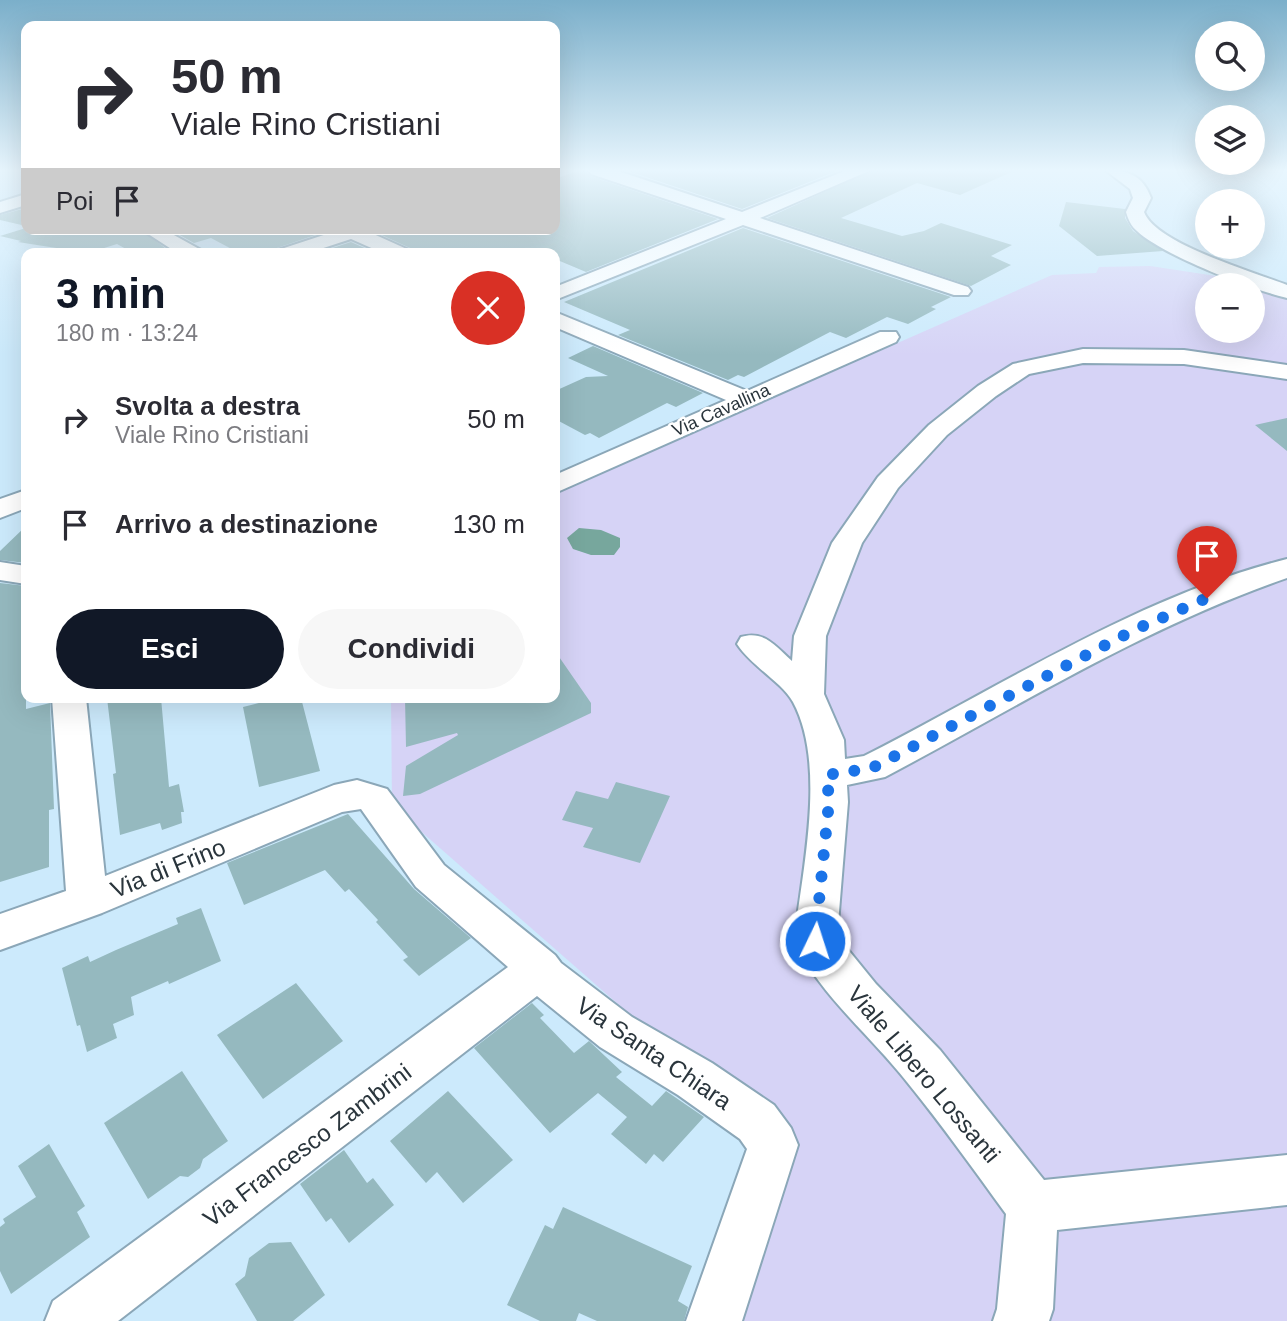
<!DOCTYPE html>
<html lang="it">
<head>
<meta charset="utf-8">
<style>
	body { margin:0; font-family:Helvetica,sans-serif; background:#f7f7f7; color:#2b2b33; height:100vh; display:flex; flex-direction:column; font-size:26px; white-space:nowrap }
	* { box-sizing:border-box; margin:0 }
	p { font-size:23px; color:#7c7c81 }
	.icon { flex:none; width:38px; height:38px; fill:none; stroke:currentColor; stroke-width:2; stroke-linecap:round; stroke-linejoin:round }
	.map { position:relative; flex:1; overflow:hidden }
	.drawer { position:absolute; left:21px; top:248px; width:539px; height:455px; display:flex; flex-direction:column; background:#fff; border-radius:14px; box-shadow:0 7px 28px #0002 }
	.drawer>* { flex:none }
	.top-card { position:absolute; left:21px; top:21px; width:539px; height:214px; border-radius:14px; box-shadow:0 7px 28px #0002; background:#fff; color:#2b2b33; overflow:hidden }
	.controls { position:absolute; left:1195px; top:21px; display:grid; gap:14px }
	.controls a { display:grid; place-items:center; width:70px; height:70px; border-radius:50%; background:#fff; box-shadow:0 7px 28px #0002; font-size:35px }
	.pin { position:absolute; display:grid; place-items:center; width:60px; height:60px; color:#fff; margin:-72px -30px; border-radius:50% 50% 50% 0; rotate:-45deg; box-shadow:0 0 7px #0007 }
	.pin .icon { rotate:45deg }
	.me { position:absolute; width:77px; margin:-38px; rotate:4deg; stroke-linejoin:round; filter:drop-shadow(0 0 5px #0008) }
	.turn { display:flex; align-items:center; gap:24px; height:147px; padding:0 35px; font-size:32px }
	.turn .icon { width:91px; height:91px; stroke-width:2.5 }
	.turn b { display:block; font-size:49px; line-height:60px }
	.then { display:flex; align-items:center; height:66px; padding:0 35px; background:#0003; gap:14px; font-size:26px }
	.round { display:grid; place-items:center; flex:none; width:74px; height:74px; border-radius:37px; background:#f7f7f7 }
	.headline { display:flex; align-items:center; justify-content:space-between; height:119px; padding:0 35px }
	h1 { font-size:42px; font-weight:600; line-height:52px; color:#111827 }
	.action { display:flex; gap:14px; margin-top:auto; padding:14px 35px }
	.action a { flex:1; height:80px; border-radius:42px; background:#111827; color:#fff; font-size:28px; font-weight:600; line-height:80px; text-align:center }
	.action a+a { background:#f7f7f7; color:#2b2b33 }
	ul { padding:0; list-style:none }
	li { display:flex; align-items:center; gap:21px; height:105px; padding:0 35px }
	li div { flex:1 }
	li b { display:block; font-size:26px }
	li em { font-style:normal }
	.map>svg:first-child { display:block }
	.green { fill:#d6d3f6; fill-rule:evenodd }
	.water { fill:#77a79d }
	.building { fill:#95b9bf }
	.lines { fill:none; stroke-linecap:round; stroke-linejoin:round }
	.minor-casing { stroke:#8ba7b8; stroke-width:4 }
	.minor { fill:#fff; fill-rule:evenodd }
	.route { stroke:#1a73e8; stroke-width:12; stroke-dasharray:0 21.6 }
	.labels { text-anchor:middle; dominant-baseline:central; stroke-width:5; stroke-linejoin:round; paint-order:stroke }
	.far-street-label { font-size:18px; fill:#2a353c; stroke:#fff }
	.near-street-label { font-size:24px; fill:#2a353c; stroke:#fff }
</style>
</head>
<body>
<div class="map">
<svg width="1287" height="1321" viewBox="0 0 1287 1321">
	<rect width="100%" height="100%" fill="#cceafc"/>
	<path class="green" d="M 1150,266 L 1249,281 L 1287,296 L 1287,1321 L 741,1321 L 786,1181 L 635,1019 L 392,806 L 391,698 L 555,698 L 555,494 L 1052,275 L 1096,273 L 1099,267 ZM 1208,285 L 1253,285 L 1253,331 L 1208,331 Z"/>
	<path class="water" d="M 579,528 L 601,530 L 620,538 L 620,547 L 614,555 L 591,555 L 573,549 L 567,538 Z"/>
	<path class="building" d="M 580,170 L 587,170 L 590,176 L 718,219 L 586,272 L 555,259 L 555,254 L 414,254 L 410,248 L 373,231 L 555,229 L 555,179 Z
		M 625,170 L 839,170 L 742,209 Z
		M 873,170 L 1016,170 L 960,195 L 917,183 L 841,218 L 902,236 L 924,231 L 941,223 L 1012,245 L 991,256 L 1011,265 L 971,286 L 767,218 Z
		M 1066,202 L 1125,209 L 1125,218 L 1133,231 L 1163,251 L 1097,256 L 1059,226 Z
		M 26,208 L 26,226 L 0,220 L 0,215 Z
		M 26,228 L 140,229 L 169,251 L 135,254 L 117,244 L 85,254 L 74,254 L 75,251 L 18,242 L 21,241 L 0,236 Z
		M 743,228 L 951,297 L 931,307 L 936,309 L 908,324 L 887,317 L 846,338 L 830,332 L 744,377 L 738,375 L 728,380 L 618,335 L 630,330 L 564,302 Z
		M 169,229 L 333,229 L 277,248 L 273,254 L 241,254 L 211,238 L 194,243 Z
		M 351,242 L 378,254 L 314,254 Z
		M 593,346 L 703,393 L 676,407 L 667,403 L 599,438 L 590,433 L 585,435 L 555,419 L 555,391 L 586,377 L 608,376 L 568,358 Z
		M 1287,418 L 1287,451 L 1255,425 Z
		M 26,526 L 26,563 L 0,560 L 0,551 Z
		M 0,583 L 26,586 L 26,709 L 50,703 L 54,809 L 49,810 L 49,867 L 0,882 Z
		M 555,651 L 591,703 L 591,713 L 420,794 L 403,796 L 406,766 L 458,735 L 457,733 L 406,747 L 405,698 L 555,698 Z
		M 107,698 L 161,698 L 169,787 L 179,784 L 184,812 L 181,812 L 182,823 L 162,830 L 160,823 L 120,835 L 113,774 L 116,773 Z
		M 278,698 L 301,698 L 320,771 L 259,787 L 243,707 Z
		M 616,782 L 670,796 L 640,863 L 583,847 L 593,828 L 562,820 L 576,791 L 608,799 Z
		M 348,814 L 414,889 L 471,938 L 419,976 L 403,960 L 408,957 L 376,922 L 378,920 L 349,889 L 345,892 L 325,870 L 244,905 L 227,863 Z
		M 201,908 L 221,961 L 169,984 L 168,981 L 131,997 L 134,1015 L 113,1024 L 117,1038 L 87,1052 L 80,1025 L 77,1026 L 62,968 L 88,956 L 90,962 L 116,950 L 178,924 L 176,918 Z
		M 296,983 L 343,1041 L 263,1099 L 217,1035 Z
		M 532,1003 L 544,1015 L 540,1018 L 574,1053 L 589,1041 L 622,1072 L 616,1077 L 652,1106 L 666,1091 L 704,1117 L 663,1162 L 654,1154 L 646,1164 L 611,1134 L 627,1117 L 598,1093 L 550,1133 L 474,1048 Z
		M 182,1071 L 228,1141 L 203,1159 L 200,1168 L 188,1177 L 180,1176 L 148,1199 L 104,1123 Z
		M 448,1091 L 513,1160 L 463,1203 L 437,1172 L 426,1183 L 390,1141 Z
		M 49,1144 L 85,1206 L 77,1212 L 90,1237 L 11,1294 L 0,1271 L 0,1227 L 5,1223 L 3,1219 L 36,1197 L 18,1166 Z
		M 344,1150 L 367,1183 L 373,1178 L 394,1205 L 349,1243 L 331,1218 L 326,1222 L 300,1184 Z
		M 563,1207 L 692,1266 L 678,1301 L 688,1307 L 684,1321 L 597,1321 L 579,1313 L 576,1321 L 540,1321 L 507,1305 L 545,1225 L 553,1229 Z
		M 291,1242 L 325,1295 L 293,1321 L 257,1321 L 235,1284 L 245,1276 L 249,1258 L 269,1243 Z"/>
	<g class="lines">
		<g class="minor-casing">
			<path id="minor" d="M 589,170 L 615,170 L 742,212 L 847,170 L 871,170 L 760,218 L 968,287 L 971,291 L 968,295 L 954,295 L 743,225 L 555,300 L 555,287 L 726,219 L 591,174 Z
				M 1105,170 C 1127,170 1143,175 1151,198 L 1144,212 C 1156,244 1254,272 1287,285 L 1287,298 C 1253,290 1162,255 1137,231 C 1131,226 1128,219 1126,212 L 1133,198 L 1130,189 Z
				M 26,194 L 26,205 L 0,213 L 0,202 Z
				M 163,229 L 201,250 L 204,254 L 179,254 L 142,230 Z
				M 342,229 L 371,229 L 369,232 L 409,250 L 412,254 L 385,254 L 351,239 L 305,254 L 275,254 L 278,250 Z
				M 555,312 L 747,391 L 880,332 L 896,332 L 899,337 L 896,342 L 555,493 L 555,475 L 726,400 L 555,327 Z
				M 1083,349 L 1184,350 L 1287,365 L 1287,379 L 1184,364 L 1083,363 L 1029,374 L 996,396 L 947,435 L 898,488 L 862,543 L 826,636 L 824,694 L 844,740 L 845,759 L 864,756 C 998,688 1141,595 1287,559 L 1287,578 C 1145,627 1017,707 885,777 L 847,785 L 848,802 L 837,936 L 876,984 L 940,1050 L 1044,1180 L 1287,1155 L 1287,1205 L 1057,1230 L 1053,1309 L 1049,1321 L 993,1321 L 997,1309 L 1006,1214 C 974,1170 942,1125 907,1082 C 870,1035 820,995 794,941 C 802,871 827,765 793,702 C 781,681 751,666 737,644 L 741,637 C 765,630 776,647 792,661 L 794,636 L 832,543 L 878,477 L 929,425 L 978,386 L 1013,364 Z
				M 26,490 L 26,508 L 0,518 L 0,499 Z
				M 0,562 L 26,566 L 26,584 L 0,580 Z
				M 52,698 L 86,698 L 105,876 L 334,785 L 357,780 L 387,789 L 444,865 L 555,955 L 561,963 L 632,1017 L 712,1063 L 774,1105 L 791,1128 L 798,1145 L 742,1321 L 686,1321 L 747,1149 L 740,1139 L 678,1095 L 600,1047 L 537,996 L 118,1321 L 45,1321 L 53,1301 L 508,967 L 416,887 L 361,809 L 342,812 L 102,913 L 0,950 L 0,914 L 66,891 Z"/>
		</g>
		<use href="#minor" class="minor"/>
	</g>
	<linearGradient id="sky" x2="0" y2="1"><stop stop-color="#7bafca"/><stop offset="0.48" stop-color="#e8f6fe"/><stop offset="1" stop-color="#e8f6fe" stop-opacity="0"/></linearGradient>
	<rect width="1287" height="355" fill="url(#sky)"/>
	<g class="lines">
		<path class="route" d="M 815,941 L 829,802 L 827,775 L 872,768 L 1132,631 L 1207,598"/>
	</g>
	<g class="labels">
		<g class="far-street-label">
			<text transform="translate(721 410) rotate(-24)">Via Cavallina</text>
		</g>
		<g class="near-street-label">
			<text transform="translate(168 868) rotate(-22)">Via di Frino</text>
			<text transform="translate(654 1053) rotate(34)">Via Santa Chiara</text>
			<text transform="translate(924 1074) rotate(50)">Viale Libero Lossanti</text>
			<text transform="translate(307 1145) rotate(-37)">Via Francesco Zambrini</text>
		</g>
	</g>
</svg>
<div class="controls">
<a><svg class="icon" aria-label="search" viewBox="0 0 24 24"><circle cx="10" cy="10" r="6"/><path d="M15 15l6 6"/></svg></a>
<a><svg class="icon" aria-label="layers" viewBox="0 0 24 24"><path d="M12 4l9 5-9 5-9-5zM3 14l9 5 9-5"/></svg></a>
<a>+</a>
<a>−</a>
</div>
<div class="pin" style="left:1207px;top:598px;background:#d93025"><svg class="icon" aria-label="arrive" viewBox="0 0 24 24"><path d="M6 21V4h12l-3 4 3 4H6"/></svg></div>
<svg class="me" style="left:815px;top:941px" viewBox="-20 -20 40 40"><circle r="17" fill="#1a73e8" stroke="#fff" stroke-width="3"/><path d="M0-11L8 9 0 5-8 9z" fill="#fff"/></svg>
<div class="top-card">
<div class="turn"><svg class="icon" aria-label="right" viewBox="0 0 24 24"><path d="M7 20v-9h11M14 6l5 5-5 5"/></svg><div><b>50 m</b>Viale Rino Cristiani</div></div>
<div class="then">Poi<svg class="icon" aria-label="arrive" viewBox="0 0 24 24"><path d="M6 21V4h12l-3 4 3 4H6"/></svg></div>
</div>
<section class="drawer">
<div class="headline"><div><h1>3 min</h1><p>180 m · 13:24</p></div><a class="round" style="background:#d93025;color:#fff"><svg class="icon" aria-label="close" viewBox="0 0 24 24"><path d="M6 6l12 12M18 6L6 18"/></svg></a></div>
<ul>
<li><svg class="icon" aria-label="right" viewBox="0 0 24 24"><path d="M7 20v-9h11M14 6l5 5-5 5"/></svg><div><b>Svolta a destra</b><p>Viale Rino Cristiani</p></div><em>50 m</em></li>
<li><svg class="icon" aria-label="arrive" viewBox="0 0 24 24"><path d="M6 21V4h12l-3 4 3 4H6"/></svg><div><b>Arrivo a destinazione</b></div><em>130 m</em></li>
</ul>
<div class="action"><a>Esci</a><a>Condividi</a></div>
</section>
</div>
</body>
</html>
